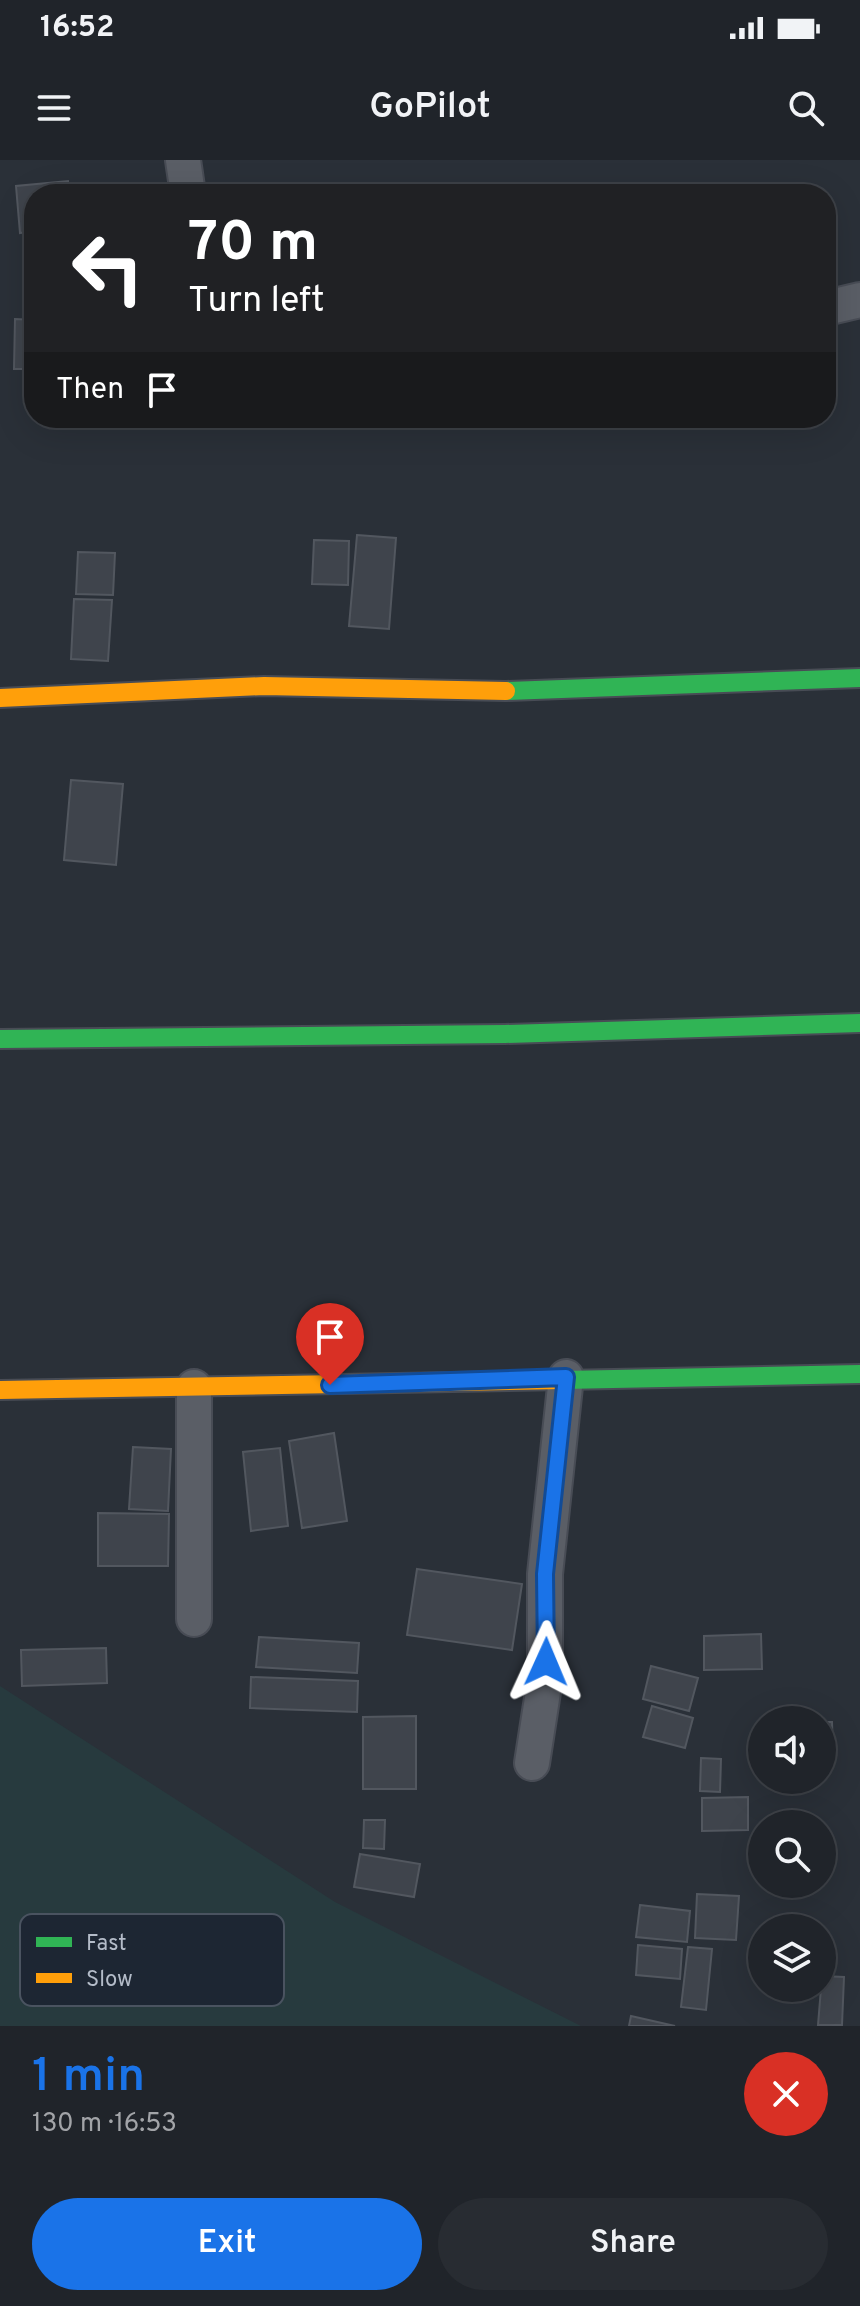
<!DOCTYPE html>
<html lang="en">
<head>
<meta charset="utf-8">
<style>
	body { margin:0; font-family:Overpass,sans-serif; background:#282c32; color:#f1f3f6; height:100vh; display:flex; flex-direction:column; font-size:30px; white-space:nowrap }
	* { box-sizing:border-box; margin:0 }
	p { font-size:26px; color:#a2a4a8 }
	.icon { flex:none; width:44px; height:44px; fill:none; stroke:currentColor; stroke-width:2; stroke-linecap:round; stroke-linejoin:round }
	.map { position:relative; height:1866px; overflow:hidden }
	.panel { display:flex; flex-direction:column; background:#20242a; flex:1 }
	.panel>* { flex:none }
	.top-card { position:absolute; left:24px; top:24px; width:812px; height:244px; border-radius:32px; box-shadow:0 8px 32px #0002,0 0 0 2px #3d4147; background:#202124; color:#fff; overflow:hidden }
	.fabs { position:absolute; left:748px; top:1546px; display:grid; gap:16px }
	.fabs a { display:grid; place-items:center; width:88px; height:88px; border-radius:50%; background:#20242a; box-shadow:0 8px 32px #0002,0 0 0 2px #3d4147; font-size:40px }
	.pin { position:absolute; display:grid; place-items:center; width:68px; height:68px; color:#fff; margin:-82px -34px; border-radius:50% 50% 50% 0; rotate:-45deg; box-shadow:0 0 8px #0007 }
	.pin .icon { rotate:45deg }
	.me { position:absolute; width:88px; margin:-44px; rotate:1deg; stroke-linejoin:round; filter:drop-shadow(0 0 6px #0008) }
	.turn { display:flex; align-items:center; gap:28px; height:168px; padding:0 32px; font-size:36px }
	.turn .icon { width:104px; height:104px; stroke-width:2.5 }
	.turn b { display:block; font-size:56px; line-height:68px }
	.then { display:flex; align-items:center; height:76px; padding:0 32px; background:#0003; gap:16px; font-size:30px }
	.round { display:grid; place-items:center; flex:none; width:84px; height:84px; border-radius:42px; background:#282c32 }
	.summary { display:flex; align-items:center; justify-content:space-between; height:136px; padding:0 32px }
	h1 { font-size:48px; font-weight:600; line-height:60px; color:#1a73e8 }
	.button { display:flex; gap:16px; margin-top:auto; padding:16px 32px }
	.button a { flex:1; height:92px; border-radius:48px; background:#1a73e8; color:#fff; font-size:32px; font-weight:600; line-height:92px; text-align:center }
	.button a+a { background:#282c32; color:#f1f3f6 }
	.status { display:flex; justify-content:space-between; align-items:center; height:56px; padding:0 40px; background:#20242a; direction:ltr }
	.status svg { height:22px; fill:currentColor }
	header { display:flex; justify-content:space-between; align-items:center; height:104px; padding:0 32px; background:#20242a; font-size:36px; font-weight:600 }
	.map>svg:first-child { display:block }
	.green { fill:#273a3e }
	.building { fill:#3f444c; stroke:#52575f; stroke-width:2 }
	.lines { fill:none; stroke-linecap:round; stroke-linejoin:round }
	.street-casing { stroke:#484c55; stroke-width:38 }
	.fast-casing { stroke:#484c55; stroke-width:22 }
	.slow-casing { stroke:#484c55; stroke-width:22 }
	.street { stroke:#5a5e66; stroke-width:34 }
	.fast { stroke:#30b455; stroke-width:18 }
	.slow { stroke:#ff9f0a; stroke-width:18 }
	.route-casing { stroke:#114b97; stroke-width:20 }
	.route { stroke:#1a73e8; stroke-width:14 }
	.key { fill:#1d2633; stroke:#4a5360; stroke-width:2 }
	.key-label { font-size:22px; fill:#b4bcc9 }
</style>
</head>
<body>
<div class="status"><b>16:52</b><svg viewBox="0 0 49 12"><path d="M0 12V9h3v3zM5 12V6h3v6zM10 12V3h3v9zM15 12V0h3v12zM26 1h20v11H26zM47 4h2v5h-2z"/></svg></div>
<header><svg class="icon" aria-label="menu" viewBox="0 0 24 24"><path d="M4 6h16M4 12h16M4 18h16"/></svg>GoPilot<svg class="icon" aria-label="search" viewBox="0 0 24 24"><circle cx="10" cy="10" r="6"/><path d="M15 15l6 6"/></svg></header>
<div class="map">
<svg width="860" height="1866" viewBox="0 0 860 1866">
	<rect width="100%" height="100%" fill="#2a3038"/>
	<path class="green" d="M 0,1526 L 335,1742 L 581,1866 L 0,1866 Z"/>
	<path class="building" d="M 68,21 L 69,34 L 34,34 L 34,71 L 20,73 L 16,26 Z
		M 15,159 L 34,160 L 34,209 L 14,209 Z
		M 357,375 L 396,378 L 389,469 L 349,466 Z
		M 314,380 L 349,381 L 348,425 L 312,424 Z
		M 78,392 L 115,393 L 113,435 L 76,434 Z
		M 74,439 L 112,440 L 108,501 L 71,499 Z
		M 71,620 L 123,624 L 116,705 L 64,700 Z
		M 334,1273 L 347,1361 L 302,1368 L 289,1281 Z
		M 133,1287 L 171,1289 L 168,1351 L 129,1349 Z
		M 280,1288 L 288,1366 L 251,1371 L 243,1292 Z
		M 98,1353 L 169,1354 L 168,1406 L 98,1406 Z
		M 417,1409 L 522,1424 L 512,1490 L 407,1475 Z
		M 761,1474 L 762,1509 L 704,1510 L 704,1476 Z
		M 259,1477 L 359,1483 L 357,1513 L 256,1507 Z
		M 106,1488 L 107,1523 L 22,1526 L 21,1490 Z
		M 651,1506 L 698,1518 L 689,1551 L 643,1539 Z
		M 251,1517 L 358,1521 L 357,1552 L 250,1548 Z
		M 652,1546 L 693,1558 L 685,1588 L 643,1577 Z
		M 416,1556 L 416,1629 L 363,1629 L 363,1557 Z
		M 822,1562 L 832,1562 L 833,1594 L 822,1594 Z
		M 701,1598 L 721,1599 L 720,1632 L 700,1631 Z
		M 748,1637 L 748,1670 L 702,1671 L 702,1638 Z
		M 364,1660 L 385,1660 L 384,1689 L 363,1688 Z
		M 360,1694 L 420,1704 L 414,1737 L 354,1727 Z
		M 697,1734 L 739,1736 L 736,1780 L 695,1778 Z
		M 640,1745 L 690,1751 L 687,1782 L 636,1777 Z
		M 638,1785 L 682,1789 L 680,1819 L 636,1815 Z
		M 688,1787 L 712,1789 L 706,1850 L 681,1847 Z
		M 822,1816 L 844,1817 L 842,1865 L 818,1865 Z
		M 631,1856 L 675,1866 L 629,1866 Z"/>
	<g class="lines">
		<g class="street-casing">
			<path id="street" d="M 183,0 L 188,34
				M 826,148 L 860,140
				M 194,1227 L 194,1459
				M 532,1603 L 545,1519 L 545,1414 L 566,1217"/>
		</g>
		<g class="fast-casing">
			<path id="fast" d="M 506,531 L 860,518
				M 0,879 L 505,874 L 860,863
				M 563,1220 L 860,1214"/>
		</g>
		<g class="slow-casing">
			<path id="slow" d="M 0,538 L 264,526 L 506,531
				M 0,1230 L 563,1220"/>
		</g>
		<use href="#street" class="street"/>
		<use href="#fast" class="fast"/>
		<use href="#slow" class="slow"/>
	</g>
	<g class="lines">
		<g class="route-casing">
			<path id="route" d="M 330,1225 L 566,1217 L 545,1414 L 546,1502"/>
		</g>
		<use href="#route" class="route"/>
	</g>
	<rect x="20" y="1754" width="264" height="92" rx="12" class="key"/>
	<rect x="36" y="1777" width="36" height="10" fill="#30b455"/>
	<rect x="36" y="1813" width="36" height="10" fill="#ff9f0a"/>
	<g class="key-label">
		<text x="86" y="1790">Fast</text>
		<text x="86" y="1826">Slow</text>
	</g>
</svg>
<div class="fabs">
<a><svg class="icon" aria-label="sound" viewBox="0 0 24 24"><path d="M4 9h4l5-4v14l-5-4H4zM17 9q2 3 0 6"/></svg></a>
<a><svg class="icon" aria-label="search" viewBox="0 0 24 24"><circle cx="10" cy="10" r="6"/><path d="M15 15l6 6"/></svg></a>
<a><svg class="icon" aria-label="layers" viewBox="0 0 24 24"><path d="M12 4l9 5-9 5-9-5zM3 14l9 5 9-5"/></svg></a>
</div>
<div class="pin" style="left:330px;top:1225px;background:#d93025"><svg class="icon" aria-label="arrive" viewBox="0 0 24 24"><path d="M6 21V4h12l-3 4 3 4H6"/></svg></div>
<svg class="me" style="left:546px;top:1502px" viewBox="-20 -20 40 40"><path d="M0-17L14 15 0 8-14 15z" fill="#1a73e8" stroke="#fff" stroke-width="4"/></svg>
<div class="top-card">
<div class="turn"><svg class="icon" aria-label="left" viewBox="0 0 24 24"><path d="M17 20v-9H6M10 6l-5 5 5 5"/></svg><div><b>70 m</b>Turn left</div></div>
<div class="then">Then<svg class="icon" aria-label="arrive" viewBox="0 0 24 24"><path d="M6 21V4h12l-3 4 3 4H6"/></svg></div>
</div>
</div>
<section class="panel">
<div class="summary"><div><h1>1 min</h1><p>130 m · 16:53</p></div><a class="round" style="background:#d93025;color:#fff"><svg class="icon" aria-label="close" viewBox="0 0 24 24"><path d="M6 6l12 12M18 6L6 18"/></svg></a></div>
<div class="button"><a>Exit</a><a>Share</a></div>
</section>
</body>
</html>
